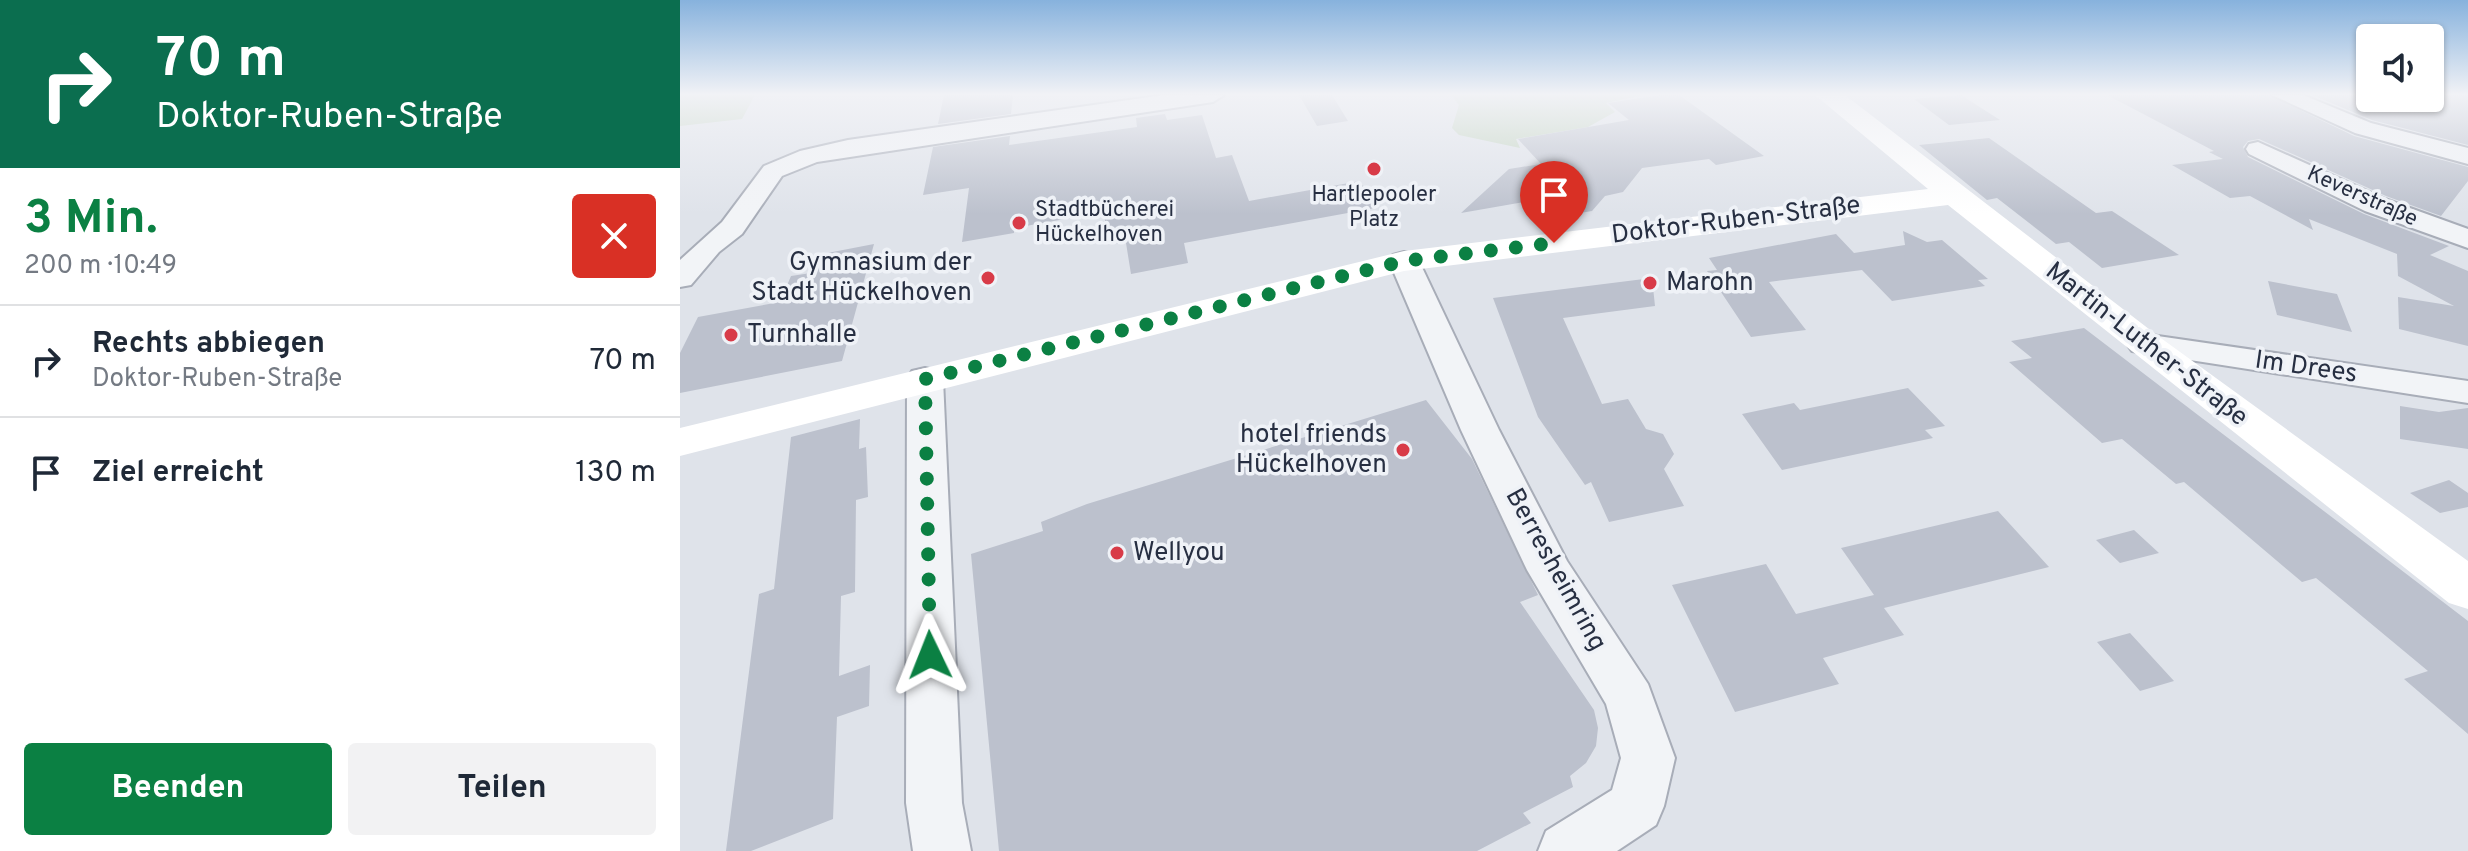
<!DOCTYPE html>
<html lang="de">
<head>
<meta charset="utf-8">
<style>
	body { margin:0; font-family:Overpass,sans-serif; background:#f2f2f3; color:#1f2937; height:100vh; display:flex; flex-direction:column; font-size:30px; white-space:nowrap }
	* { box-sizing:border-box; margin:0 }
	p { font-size:26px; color:#747a83 }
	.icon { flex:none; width:44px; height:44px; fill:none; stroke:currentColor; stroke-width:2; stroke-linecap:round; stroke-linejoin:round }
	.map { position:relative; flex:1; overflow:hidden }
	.sheet { display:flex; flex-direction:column; background:#fff; width:680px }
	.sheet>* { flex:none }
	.hud { background:#0b6e4f; color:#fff; overflow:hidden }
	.fabs { position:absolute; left:1676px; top:24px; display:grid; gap:16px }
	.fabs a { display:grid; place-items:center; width:88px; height:88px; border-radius:8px; background:#fff; box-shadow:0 2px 6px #0004; font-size:40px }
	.pin { position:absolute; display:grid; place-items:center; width:68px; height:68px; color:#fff; margin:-82px -34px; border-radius:50% 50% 50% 0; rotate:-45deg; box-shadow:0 0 8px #0007 }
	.pin .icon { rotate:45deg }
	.me { position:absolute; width:88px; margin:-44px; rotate:358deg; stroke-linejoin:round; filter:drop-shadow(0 0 6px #0008) }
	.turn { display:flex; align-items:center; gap:28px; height:168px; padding:0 24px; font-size:36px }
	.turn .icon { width:104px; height:104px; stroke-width:2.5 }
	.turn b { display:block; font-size:56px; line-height:68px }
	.round { display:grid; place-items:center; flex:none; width:84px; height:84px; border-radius:8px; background:#f2f2f3 }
	.head { display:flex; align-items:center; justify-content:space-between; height:136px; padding:0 24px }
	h1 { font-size:48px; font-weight:700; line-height:60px; color:#0b8043 }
	.primary-button { display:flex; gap:16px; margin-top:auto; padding:16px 24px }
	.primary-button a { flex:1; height:92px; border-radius:8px; background:#0b8043; color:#fff; font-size:32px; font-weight:700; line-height:92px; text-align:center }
	.primary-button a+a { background:#f2f2f3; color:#1f2937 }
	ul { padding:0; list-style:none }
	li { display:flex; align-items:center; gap:24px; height:112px; padding:0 24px; border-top:2px solid #e0e1e3 }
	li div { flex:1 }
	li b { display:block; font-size:30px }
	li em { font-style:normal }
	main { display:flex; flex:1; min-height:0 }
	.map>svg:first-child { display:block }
	.green { fill:#c3d4c0 }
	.building { fill:#bcc1cd }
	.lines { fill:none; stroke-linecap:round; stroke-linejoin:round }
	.street-casing { stroke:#a8adb8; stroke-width:4 }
	.street { fill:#f2f4f7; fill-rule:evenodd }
	.secondary { fill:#fff; fill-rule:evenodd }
	.route { stroke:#0b8043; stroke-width:14; stroke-dasharray:0 25.2 }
	.poi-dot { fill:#d83b48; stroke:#eff2f7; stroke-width:3 }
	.labels { text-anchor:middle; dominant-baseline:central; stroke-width:7; stroke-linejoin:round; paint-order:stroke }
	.far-poi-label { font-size:22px; fill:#272f42; stroke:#eff2f7 }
	.far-street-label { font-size:22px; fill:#272f42; stroke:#eff2f7 }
	.street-label { font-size:26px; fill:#272f42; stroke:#eff2f7 }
	.poi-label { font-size:26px; fill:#272f42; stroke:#eff2f7; text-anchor:start }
</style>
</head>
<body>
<main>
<section class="sheet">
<div class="hud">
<div class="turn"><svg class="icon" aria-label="right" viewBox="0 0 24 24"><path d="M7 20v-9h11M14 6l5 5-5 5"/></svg><div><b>70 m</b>Doktor-Ruben-Straße</div></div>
</div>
<div class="head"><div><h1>3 Min.</h1><p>200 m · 10:49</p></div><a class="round" style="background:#d93025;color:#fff"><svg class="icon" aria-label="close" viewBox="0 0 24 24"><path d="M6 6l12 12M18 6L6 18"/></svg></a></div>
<ul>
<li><svg class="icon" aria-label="right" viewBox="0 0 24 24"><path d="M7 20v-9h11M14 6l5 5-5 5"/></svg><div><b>Rechts abbiegen</b><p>Doktor-Ruben-Straße</p></div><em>70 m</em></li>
<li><svg class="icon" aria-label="arrive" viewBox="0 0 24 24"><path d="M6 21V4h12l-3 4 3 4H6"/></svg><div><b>Ziel erreicht</b></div><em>130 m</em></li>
</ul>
<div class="primary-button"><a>Beenden</a><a>Teilen</a></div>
</section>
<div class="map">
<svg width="1788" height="851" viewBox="0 0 1788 851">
	<rect width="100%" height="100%" fill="#dfe3ea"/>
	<path class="green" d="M 0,95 L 75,95 L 62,119 L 0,126 Z
		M 771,95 L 964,95 L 926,103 L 935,112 L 908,127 L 836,139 L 840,148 L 779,135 L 772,128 L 779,105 Z"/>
	<path class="building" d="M 264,95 L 333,95 L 331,114 L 258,124 Z
		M 619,95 L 652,95 L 668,121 L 637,126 Z
		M 981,95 L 999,95 L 1084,156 L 1036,165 L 1029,159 L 962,168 L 943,192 L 925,196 L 912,211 L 870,218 L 856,216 L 844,202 L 781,213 L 829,169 L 861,164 L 838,139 L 949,120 L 928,103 Z
		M 1281,95 L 1320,120 L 1269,125 L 1234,99 Z
		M 1427,95 L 1589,95 L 1674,136 L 1788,167 L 1788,181 L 1761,216 L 1706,196 L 1579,139 L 1568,141 L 1563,147 L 1568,157 L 1684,214 L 1769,246 L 1750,255 L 1788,271 L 1788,346 L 1719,329 L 1718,297 L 1774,306 L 1718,276 L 1717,254 L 1629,219 L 1633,230 L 1570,196 L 1550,198 L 1492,165 L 1543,159 L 1529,152 L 1534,151 Z
		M 1632,95 L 1788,95 L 1788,145 L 1692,120 Z
		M 485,114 L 487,120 L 522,115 L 536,158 L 552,155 L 569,201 L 680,181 L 695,208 L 504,243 L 508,263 L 451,274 L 446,243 L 437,244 L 434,228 L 426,229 L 424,212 L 334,228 L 334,233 L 282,242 L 289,188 L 243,195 L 253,147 L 330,136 L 329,145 L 457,127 L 456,118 Z
		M 1309,138 L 1416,213 L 1432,211 L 1499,255 L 1422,268 L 1389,242 L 1376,244 L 1317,198 L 1307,200 L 1239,145 Z
		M 1223,231 L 1247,242 L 1262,240 L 1308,279 L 1298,280 L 1305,286 L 1212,301 L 1182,270 L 1089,282 L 1126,330 L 1071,337 L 1027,271 L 1037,270 L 1029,258 L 1156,234 L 1174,253 L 1225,245 Z
		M 194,244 L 162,361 L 0,393 L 0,353 L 18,317 L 100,302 L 111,276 L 131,273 L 137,255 Z
		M 972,278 L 975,306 L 883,318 L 922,404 L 948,399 L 966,429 L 983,434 L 994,454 L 984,469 L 1004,506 L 929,522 L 911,482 L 905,485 L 858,417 L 813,298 Z
		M 1588,281 L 1657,294 L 1672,332 L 1597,315 Z
		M 1404,328 L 1788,621 L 1788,734 L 1724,679 L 1748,671 L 1636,578 L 1622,582 L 1504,482 L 1496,484 L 1442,439 L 1422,443 L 1329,362 L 1352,358 L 1331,341 Z
		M 1228,388 L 1265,426 L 1245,430 L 1253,438 L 1102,470 L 1062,414 L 1114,403 L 1120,410 Z
		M 746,400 L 792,459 L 858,595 L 840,602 L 914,710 L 918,728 L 916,746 L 906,763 L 890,776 L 893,787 L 843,813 L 851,823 L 797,851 L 319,851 L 291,554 L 363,531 L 361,522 L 407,504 Z
		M 1720,406 L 1759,412 L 1788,408 L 1788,449 L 1720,439 Z
		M 180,419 L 179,449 L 186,447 L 188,497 L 176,500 L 175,592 L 161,596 L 159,676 L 190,665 L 189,706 L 157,717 L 153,819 L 71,851 L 46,851 L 79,594 L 94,589 L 111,437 Z
		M 1769,480 L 1788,493 L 1788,507 L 1760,513 L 1730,493 Z
		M 1318,511 L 1369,567 L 1204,608 L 1224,635 L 1143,658 L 1159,684 L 1055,712 L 992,585 L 1086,564 L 1116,614 L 1194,595 L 1161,548 Z
		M 1454,530 L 1479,553 L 1440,563 L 1416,540 Z
		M 1450,633 L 1494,681 L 1460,691 L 1417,642 Z"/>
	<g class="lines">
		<g class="street-casing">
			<path id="street" d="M 484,95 L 544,95 L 533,102 L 137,162 L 102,176 L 62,234 L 39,252 L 11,285 L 0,287 L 0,260 L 42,222 L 84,166 L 120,151 L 168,140 Z
				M 1592,95 L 1623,95 L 1691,123 L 1788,148 L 1788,164 L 1675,133 Z
				M 1578,142 L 1705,199 L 1788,229 L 1788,248 L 1685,211 L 1569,154 L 1566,149 L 1569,144 Z
				M 724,252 L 735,255 L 739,261 L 819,430 L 887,561 L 968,684 L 995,758 L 984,806 L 976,825 L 937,851 L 858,851 L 866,831 L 932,790 L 941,758 L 926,704 L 847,570 L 781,430 L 709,261 L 713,255 Z
				M 1464,334 L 1788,381 L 1788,403 L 1452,351 L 1447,344 L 1452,337 Z
				M 245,368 L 258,371 L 263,379 L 282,803 L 291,851 L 233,851 L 226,803 L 227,379 L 232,371 Z"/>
		</g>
		<use href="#street" class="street"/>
		<path class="secondary" d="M 1135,95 L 1165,95 L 1478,336 L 1788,561 L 1788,609 L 1769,603 L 1268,205 L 724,271 L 0,456 L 0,428 L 724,251 L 1248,189 Z"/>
	</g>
	<linearGradient id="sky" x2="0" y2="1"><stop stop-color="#87b2dd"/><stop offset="0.44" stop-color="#f1f2f6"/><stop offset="1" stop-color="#f1f2f6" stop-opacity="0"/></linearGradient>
	<rect width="1788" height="214" fill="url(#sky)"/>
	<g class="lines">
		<path class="route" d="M 250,655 L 245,379 L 724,261 L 874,243"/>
	</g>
	<g class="poi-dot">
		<circle cx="694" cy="169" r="8"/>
		<circle cx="339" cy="223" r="8"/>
		<circle cx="308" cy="278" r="8"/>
		<circle cx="970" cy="283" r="8"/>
		<circle cx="51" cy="335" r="8"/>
		<circle cx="723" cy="450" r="8"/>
		<circle cx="437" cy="553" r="8"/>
	</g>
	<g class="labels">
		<g class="far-poi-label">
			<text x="694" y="195">Hartlepooler<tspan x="694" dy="25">Platz</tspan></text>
			<text x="355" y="210" text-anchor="start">Stadtbücherei<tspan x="355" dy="25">Hückelhoven</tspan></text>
		</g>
		<g class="far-street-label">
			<text transform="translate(1682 197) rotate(24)">Keverstraße</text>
		</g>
		<g class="street-label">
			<text transform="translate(1056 221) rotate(-7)">Doktor-Ruben-Straße</text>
			<text transform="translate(1466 345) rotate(38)">Martin-Luther-Straße</text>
			<text transform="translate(1626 368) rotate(8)">Im Drees</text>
			<text transform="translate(875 570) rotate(61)">Berresheimring</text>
		</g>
		<g class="poi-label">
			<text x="292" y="263" text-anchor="end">Gymnasium der<tspan x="292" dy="30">Stadt Hückelhoven</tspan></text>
			<text x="986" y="283">Marohn</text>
			<text x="67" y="335">Turnhalle</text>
			<text x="707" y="435" text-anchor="end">hotel friends<tspan x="707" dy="30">Hückelhoven</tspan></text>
			<text x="453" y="553">Wellyou</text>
		</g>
	</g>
</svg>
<div class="fabs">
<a><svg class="icon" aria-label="sound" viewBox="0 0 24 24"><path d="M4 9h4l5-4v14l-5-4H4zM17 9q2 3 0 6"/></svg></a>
</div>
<div class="pin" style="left:874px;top:243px;background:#d93025"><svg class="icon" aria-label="arrive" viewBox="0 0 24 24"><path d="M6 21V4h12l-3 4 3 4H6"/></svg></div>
<svg class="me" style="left:250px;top:655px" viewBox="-20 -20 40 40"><path d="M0-17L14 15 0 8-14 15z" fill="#0b8043" stroke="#fff" stroke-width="4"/></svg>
</div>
</main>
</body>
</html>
